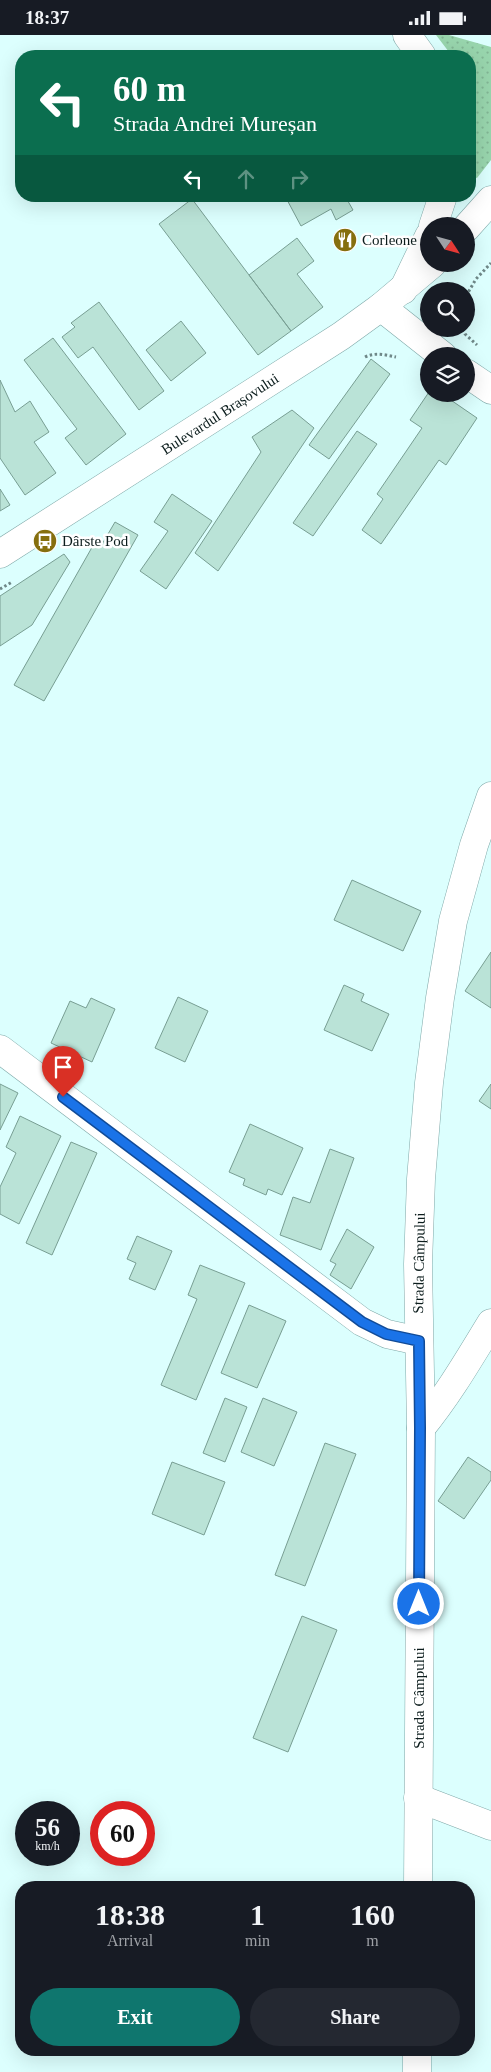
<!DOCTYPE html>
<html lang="en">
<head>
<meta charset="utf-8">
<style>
	body { margin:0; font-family:Georgia,serif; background:#242831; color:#f1f3f6; height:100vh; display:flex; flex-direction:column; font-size:19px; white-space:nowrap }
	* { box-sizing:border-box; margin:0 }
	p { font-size:16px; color:#9ea1a6 }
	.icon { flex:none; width:28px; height:28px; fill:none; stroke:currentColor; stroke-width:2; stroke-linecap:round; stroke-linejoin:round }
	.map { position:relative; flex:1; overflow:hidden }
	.sheet { position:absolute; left:15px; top:1846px; width:460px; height:175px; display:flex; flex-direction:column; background:#171b24; border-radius:20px; box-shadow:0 5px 20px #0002 }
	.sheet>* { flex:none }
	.banner { position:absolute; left:15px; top:15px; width:461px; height:152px; border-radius:20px; box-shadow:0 5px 20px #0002; background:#0b6e4f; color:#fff; overflow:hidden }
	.needle { width:32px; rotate:126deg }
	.controls { position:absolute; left:420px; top:182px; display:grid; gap:10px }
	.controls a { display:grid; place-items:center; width:55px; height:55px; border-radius:50%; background:#171b24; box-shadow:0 5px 20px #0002; font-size:25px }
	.speed { position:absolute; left:15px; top:1766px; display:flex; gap:10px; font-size:25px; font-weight:700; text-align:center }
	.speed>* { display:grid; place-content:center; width:65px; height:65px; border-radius:50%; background:#171b24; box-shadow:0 5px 20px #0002; line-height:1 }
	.speed small { font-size:12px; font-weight:400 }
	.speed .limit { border:8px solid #d22; background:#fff; color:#111 }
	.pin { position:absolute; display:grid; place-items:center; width:42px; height:42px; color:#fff; margin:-51px -21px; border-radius:50% 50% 50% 0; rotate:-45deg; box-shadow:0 0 5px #0007 }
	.pin .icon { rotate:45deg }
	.me { position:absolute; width:55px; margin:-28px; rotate:0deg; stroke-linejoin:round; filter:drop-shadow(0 0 4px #0008) }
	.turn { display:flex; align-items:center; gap:18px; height:105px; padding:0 15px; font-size:22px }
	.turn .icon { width:65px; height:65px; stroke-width:2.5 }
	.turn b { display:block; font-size:35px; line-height:42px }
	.lanes { display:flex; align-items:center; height:48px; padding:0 15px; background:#0003; justify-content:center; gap:25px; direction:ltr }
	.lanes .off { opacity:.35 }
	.eta { display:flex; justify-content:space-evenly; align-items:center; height:85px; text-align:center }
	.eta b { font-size:30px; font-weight:700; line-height:35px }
	.button { display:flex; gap:10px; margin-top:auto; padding:10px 15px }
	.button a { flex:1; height:58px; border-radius:30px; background:#0f766e; color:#fff; font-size:20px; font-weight:700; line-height:58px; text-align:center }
	.button a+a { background:#242831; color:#f1f3f6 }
	.status { display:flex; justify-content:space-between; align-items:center; height:35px; padding:0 25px; background:#171b24; direction:ltr }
	.status svg { height:14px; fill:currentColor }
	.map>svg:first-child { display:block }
	.green { fill:url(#green-dots) }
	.building { fill:#bae3d7; stroke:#789e93 }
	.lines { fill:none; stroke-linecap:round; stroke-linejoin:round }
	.street-casing { stroke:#7fa8a8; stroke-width:29 }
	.secondary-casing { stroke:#7fa8a8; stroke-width:29 }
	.primary-casing { stroke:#7fa8a8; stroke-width:29 }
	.highway-casing { stroke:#7fa8a8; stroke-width:29 }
	.path { stroke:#6f8888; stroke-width:3; stroke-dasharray:2.5 2.5; stroke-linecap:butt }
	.street { stroke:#fff; stroke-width:28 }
	.secondary { stroke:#fff; stroke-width:28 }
	.primary { stroke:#fff; stroke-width:28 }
	.highway { stroke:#fff; stroke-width:28 }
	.route-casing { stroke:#114b97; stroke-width:12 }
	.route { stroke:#1a73e8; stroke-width:9 }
	.labels { text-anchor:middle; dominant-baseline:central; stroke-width:5; stroke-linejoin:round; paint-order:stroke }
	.poi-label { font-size:15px; fill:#0c1d1d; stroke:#fff; text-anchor:start }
	.street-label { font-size:15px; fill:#0c1d1d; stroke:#fff }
</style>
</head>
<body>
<div class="status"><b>18:37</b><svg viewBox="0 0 49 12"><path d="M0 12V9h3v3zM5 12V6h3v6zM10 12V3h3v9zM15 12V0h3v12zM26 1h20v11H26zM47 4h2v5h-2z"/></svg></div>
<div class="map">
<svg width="491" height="2037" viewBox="0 0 491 2037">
	<defs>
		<pattern id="green-dots" width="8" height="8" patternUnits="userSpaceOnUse" patternTransform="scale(1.25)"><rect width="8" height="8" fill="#98d5ad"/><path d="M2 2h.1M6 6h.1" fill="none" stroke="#82b694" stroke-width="1.8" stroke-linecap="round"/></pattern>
	</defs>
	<rect width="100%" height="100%" fill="#dcfffe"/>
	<path class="green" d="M 436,0 L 449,0 L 491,12 L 491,125 L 477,143 L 470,141 L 470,21 L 452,21 Z"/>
	<path class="building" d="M 285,161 L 345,161 L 353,175 L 336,185 L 331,174 L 301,191 Z
		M 192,164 L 291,296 L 258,320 L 159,189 Z
		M 297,203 L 314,226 L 297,239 L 323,272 L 291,296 L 249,240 Z
		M 99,267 L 164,356 L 139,375 L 93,312 L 78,323 L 62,302 L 75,292 L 71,288 Z
		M 181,286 L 206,318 L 171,346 L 146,315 Z
		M 53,303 L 126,399 L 86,430 L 65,403 L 77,394 L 24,325 Z
		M 371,324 L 390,339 L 329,424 L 309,410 Z
		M 0,345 L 15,377 L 30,366 L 49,397 L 34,407 L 56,438 L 25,460 L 0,423 Z
		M 429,357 L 429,359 L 442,359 L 477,383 L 446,430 L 439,425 L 381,509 L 362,495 L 383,464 L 377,459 L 422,393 L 410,385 Z
		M 292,375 L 314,393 L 218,536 L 195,518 L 261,417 L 252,402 Z
		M 357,396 L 377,409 L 313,501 L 293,488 Z
		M 0,454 L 10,470 L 0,476 Z
		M 172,459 L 212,486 L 166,554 L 140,536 L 168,496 L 154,487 Z
		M 115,487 L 138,500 L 44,666 L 14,650 L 95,507 L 101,511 Z
		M 64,519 L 70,527 L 32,590 L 0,611 L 0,561 Z
		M 352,845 L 421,876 L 403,916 L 334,885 Z
		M 491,917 L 491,973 L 465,956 Z
		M 344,950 L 364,959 L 361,966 L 389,979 L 372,1016 L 324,995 Z
		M 178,962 L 208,976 L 185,1027 L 155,1013 Z
		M 91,963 L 115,974 L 92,1027 L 51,1008 L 70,966 L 86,973 Z
		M 0,1049 L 18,1058 L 0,1095 Z
		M 491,1049 L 491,1074 L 479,1066 Z
		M 20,1081 L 61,1101 L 19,1189 L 0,1179 L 0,1152 L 16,1118 L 6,1112 Z
		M 250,1089 L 303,1113 L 282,1160 L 268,1154 L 266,1160 L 243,1150 L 245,1144 L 229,1137 Z
		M 71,1107 L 97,1118 L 52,1220 L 26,1208 Z
		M 330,1114 L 354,1123 L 321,1215 L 280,1200 L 293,1162 L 310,1168 Z
		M 347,1194 L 374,1212 L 351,1254 L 330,1240 L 336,1229 L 330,1226 Z
		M 137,1201 L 172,1216 L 155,1255 L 129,1244 L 136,1228 L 127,1224 Z
		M 200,1230 L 245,1248 L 196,1365 L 161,1350 L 197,1264 L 188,1260 Z
		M 249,1270 L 286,1286 L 257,1353 L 221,1338 Z
		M 225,1363 L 247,1372 L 225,1427 L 203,1418 Z
		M 263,1363 L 297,1377 L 274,1431 L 241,1417 Z
		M 325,1408 L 356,1419 L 305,1551 L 275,1540 Z
		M 468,1422 L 491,1437 L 491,1445 L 464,1484 L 438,1466 Z
		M 172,1427 L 225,1447 L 204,1500 L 152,1479 Z
		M 302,1581 L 337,1595 L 288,1717 L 253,1703 Z"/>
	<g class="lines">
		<g class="street-casing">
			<path id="street" d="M 0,1014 L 362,1287 L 387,1299 L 419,1306
				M 421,1393 C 448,1360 469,1324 491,1288
				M 418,1763 L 491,1791"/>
		</g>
		<g class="secondary-casing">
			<path id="secondary" d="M 0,519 L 341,301 L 381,272"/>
		</g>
		<g class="primary-casing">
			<path id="primary" d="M 466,193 L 491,165
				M 432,229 L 381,272 L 443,321
				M 466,338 L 491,355
				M 418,1852 L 421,1393 L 418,1229 L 421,1144 L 429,1048 L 440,963 L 453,886 L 474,810 L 491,761
				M 417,2037 L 417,2015"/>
		</g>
		<g class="highway-casing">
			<path id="highway" d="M 407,0 L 422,21
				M 433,191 L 443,161
				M 403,255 L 429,201"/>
		</g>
		<path class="path" d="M 466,261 L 476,244 L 491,228
			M 463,294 L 465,299 L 477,310
			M 365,322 C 375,317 386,320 396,322
			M 0,554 L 12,547"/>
		<use href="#street" class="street"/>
		<use href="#secondary" class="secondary"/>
		<use href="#primary" class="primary"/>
		<use href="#highway" class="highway"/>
	</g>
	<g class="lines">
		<g class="route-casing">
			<path id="route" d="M 63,1062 L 362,1287 L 386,1299 L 419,1306 L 420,1393 L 419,1569"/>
		</g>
		<use href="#route" class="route"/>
	</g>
	<defs>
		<g id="restaurant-disc" transform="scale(1.25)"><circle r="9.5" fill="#866f0e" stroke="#fff"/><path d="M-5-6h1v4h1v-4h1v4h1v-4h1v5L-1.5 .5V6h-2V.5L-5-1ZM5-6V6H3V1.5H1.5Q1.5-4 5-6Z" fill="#fff"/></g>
		<g id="bus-disc" transform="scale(1.25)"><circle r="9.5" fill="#866f0e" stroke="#fff"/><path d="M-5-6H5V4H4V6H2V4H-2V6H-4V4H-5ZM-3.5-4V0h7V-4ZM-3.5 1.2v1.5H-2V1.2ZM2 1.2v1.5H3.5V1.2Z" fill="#fff"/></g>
	</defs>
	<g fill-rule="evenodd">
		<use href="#restaurant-disc" x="345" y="205"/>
		<use href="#bus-disc" x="45" y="506"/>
	</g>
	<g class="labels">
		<g class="poi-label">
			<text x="362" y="205">Corleone</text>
			<text x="62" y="506">Dârste Pod</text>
		</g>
		<g class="street-label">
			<text transform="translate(220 379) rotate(-33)">Bulevardul Brașovului</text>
			<text transform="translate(419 1228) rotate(-89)">Strada Câmpului</text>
			<text transform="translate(419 1663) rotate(-90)">Strada Câmpului</text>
		</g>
	</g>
</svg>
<div class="controls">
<a><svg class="needle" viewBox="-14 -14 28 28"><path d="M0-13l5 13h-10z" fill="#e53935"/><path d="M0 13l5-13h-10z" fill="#9ea1a6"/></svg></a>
<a><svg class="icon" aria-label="search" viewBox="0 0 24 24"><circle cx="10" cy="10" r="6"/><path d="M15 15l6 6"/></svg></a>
<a><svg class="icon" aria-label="layers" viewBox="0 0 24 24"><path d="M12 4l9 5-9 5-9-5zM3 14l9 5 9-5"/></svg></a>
</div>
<div class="speed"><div>56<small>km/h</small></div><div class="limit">60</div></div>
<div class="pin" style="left:63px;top:1062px;background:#d93025"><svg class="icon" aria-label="arrive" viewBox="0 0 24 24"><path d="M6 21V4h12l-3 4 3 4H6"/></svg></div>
<svg class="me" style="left:419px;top:1569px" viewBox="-20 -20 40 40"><circle r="17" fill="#1a73e8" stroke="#fff" stroke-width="3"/><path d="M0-11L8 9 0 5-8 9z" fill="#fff"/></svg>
<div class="banner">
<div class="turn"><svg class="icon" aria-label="left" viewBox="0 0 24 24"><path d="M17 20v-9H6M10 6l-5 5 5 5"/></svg><div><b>60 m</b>Strada Andrei Mureșan</div></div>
<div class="lanes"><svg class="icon" aria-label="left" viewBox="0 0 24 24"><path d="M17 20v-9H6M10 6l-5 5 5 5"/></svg><svg class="icon off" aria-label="ahead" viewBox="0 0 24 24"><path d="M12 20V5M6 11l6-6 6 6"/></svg><svg class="icon off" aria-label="right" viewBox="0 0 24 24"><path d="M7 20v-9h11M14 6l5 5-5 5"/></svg></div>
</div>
<section class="sheet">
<div class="eta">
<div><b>18:38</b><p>Arrival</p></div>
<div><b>1</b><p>min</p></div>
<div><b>160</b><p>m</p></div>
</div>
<div class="button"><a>Exit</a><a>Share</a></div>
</section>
</div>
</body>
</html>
